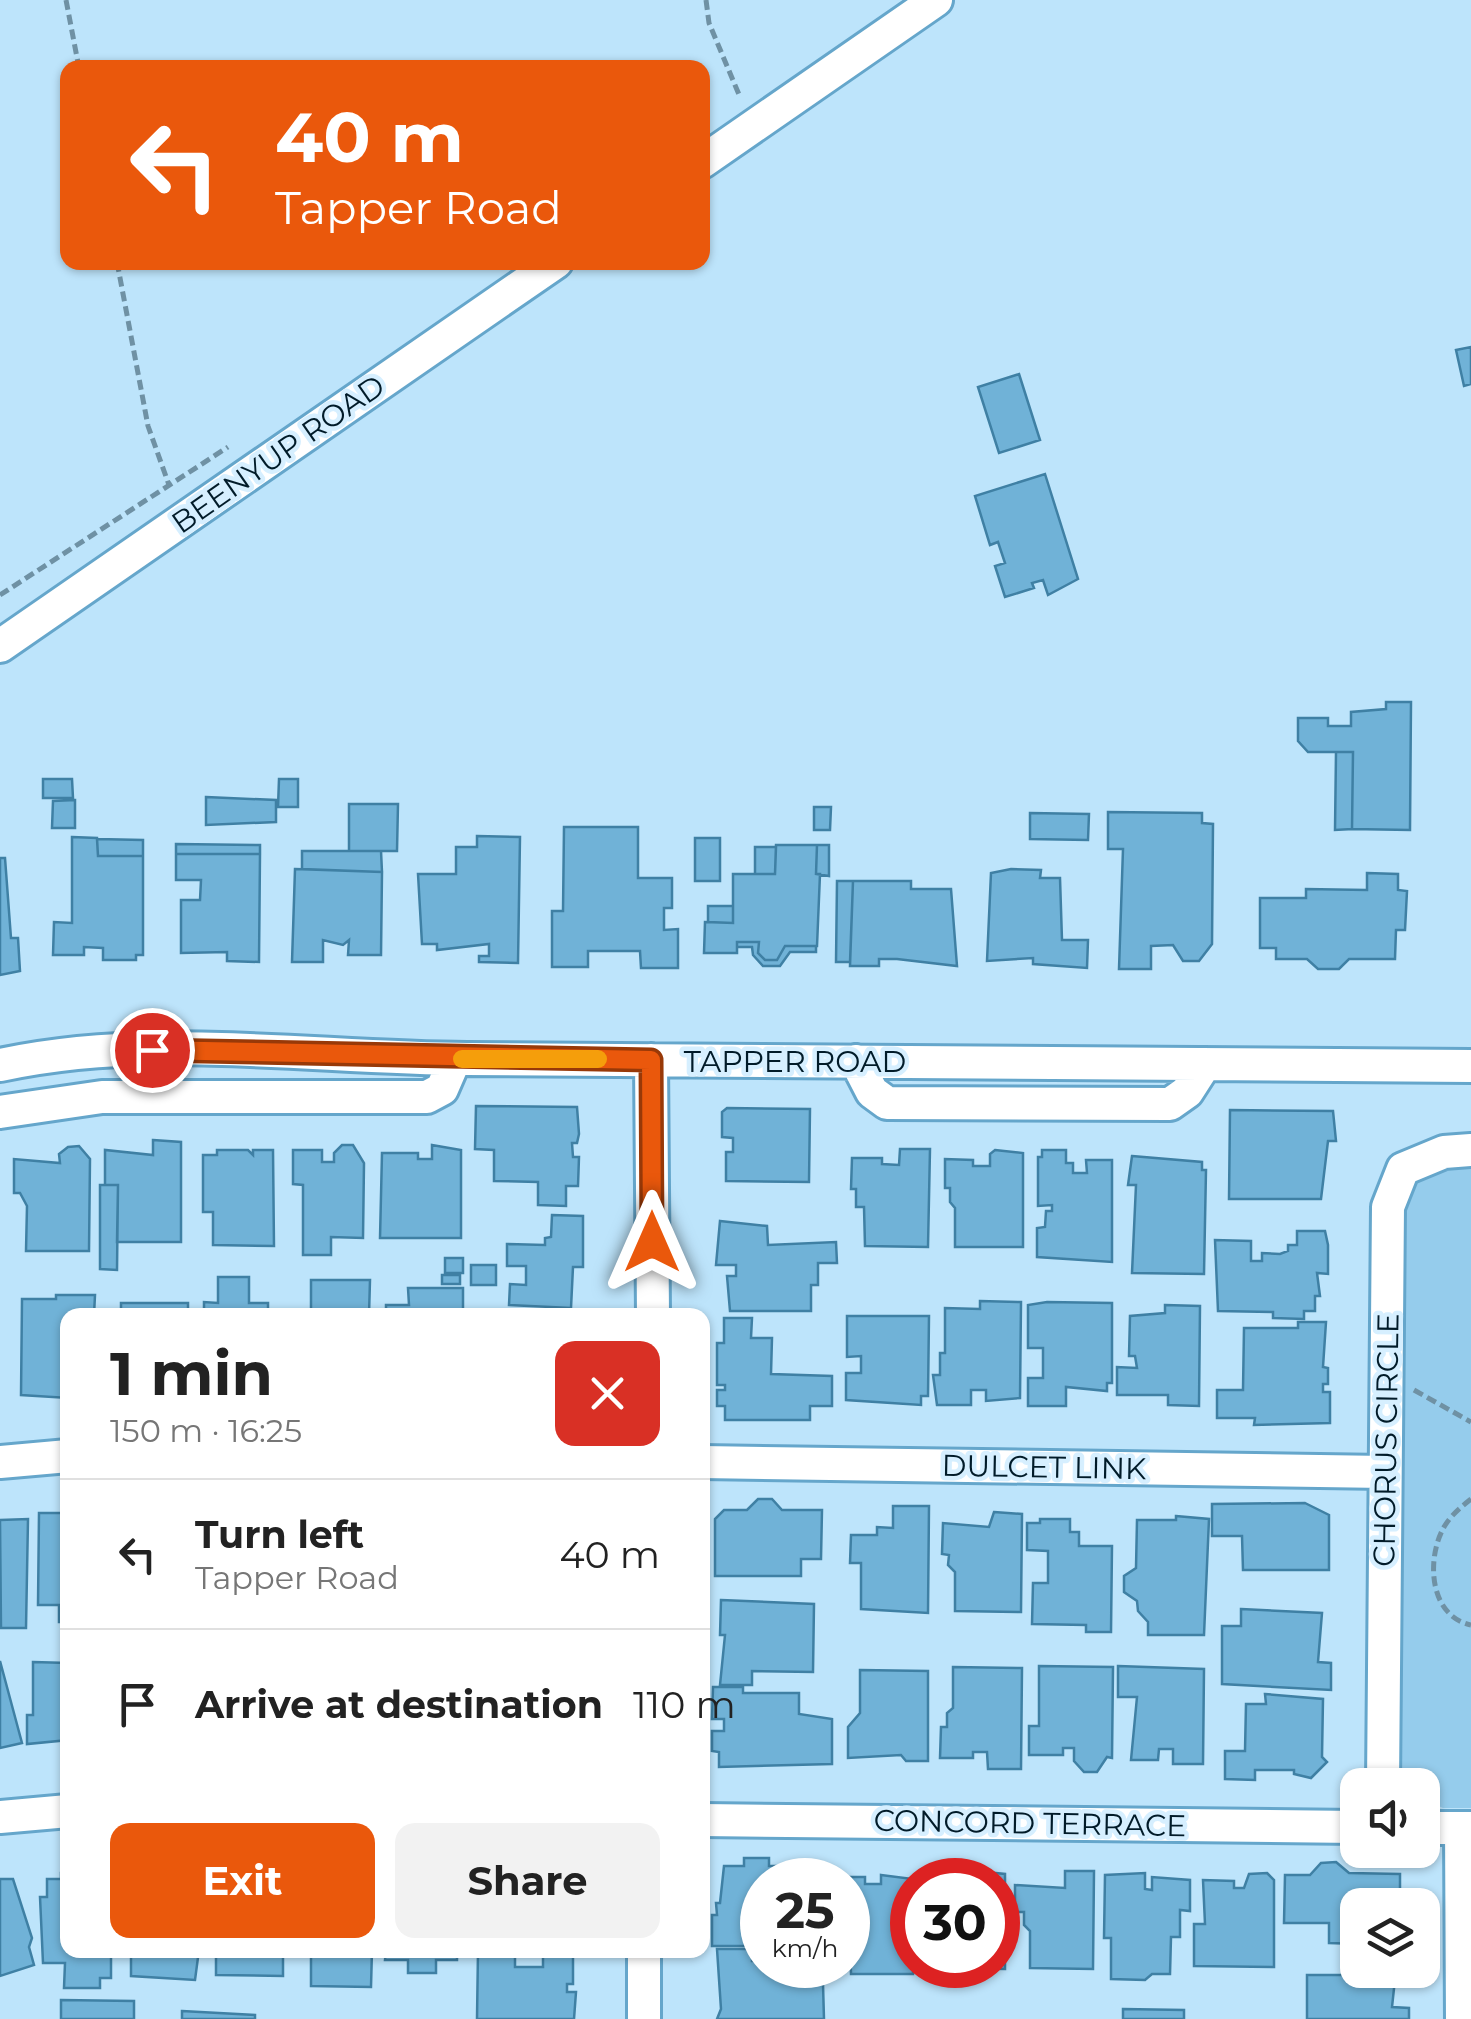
<!DOCTYPE html>
<html lang="en">
<head>
<meta charset="utf-8">
<style>
	body { margin:0; font-family:Montserrat,sans-serif; background:#f2f2f2; color:#222; height:100vh; display:flex; flex-direction:column; font-size:38px; white-space:nowrap }
	* { box-sizing:border-box; margin:0 }
	p { font-size:32px; color:#767676 }
	.icon { flex:none; width:55px; height:55px; fill:none; stroke:currentColor; stroke-width:2; stroke-linecap:round; stroke-linejoin:round }
	.map { position:relative; flex:1; overflow:hidden }
	.sheet { position:absolute; left:60px; top:1308px; width:650px; height:650px; display:flex; flex-direction:column; background:#fff; border-radius:20px; box-shadow:0 2px 8px #0004 }
	.sheet>* { flex:none }
	.banner { position:absolute; left:60px; top:60px; width:650px; height:210px; border-radius:20px; box-shadow:0 2px 8px #0004; background:#ea580c; color:#fff; overflow:hidden }
	.tools { position:absolute; left:1340px; top:1768px; display:grid; gap:20px }
	.tools a { display:grid; place-items:center; width:100px; height:100px; border-radius:20px; background:#fff; box-shadow:0 2px 8px #0004; font-size:50px }
	.speed { position:absolute; left:740px; top:1858px; display:flex; gap:20px; font-size:50px; font-weight:700; text-align:center }
	.speed>* { display:grid; place-content:center; width:130px; height:130px; border-radius:50%; background:#fff; box-shadow:0 2px 8px #0004; line-height:1 }
	.speed small { font-size:25px; font-weight:400 }
	.speed .limit { border:15px solid #d22; background:#fff; color:#111 }
	.pin { position:absolute; display:grid; place-items:center; width:85px; height:85px; color:#fff; margin:-42px; border:5px solid #fff; border-radius:50%; box-shadow:0 2px 10px #0007 }
	.me { position:absolute; width:110px; margin:-55px; rotate:0deg; stroke-linejoin:round; filter:drop-shadow(0 0 8px #0008) }
	.turn { display:flex; align-items:center; gap:35px; height:210px; padding:0 50px; font-size:45px }
	.turn .icon { width:130px; height:130px; stroke-width:2.5 }
	.turn b { display:block; font-size:70px; line-height:85px }
	.round { display:grid; place-items:center; flex:none; width:105px; height:105px; border-radius:20px; background:#f2f2f2 }
	.overview { display:flex; align-items:center; justify-content:space-between; height:170px; padding:0 50px }
	h1 { font-size:60px; font-weight:700; line-height:75px }
	.action { display:flex; gap:20px; margin-top:auto; padding:20px 50px }
	.action a { flex:1; height:115px; border-radius:20px; background:#ea580c; color:#fff; font-size:40px; font-weight:700; line-height:115px; text-align:center }
	.action a+a { background:#f2f2f2; color:#222 }
	ul { padding:0; list-style:none }
	li { display:flex; align-items:center; gap:30px; height:150px; padding:0 50px; border-top:2px solid #e0e0e0 }
	li div { flex:1 }
	li b { display:block; font-size:38px }
	li em { font-style:normal }
	.map>svg:first-child { display:block }
	.green { fill:#95ccec }
	.building { fill:#70b2d7; stroke:#3f80a4; stroke-width:2.5 }
	.lines { fill:none; stroke-linecap:round; stroke-linejoin:round }
	.minor-casing { stroke:#65a6cb; stroke-width:38 }
	.path { stroke:#6f91a4; stroke-width:5; stroke-dasharray:10 5; stroke-linecap:butt }
	.minor { stroke:#fff; stroke-width:32 }
	.route-casing { stroke:#983908; stroke-width:25 }
	.route { stroke:#ea580c; stroke-width:18 }
	.slow { stroke:#f59e0b; stroke-width:18 }
	.labels { text-anchor:middle; dominant-baseline:central; stroke-width:9; stroke-linejoin:round; paint-order:stroke }
	.street-label { font-size:30px; fill:#011b29; stroke:#d6efff }
</style>
</head>
<body>
<div class="map">
<svg width="1471" height="2019" viewBox="0 0 1471 2019">
	<rect width="100%" height="100%" fill="#bde4fb"/>
	<path class="green" d="M 1471,1158 L 1471,1808 L 1443,1808 L 1423,1799 L 1422,1785 L 1408,1785 L 1399,1760 L 1404,1194 L 1408,1181 Z"/>
	<path class="building" d="M 1471,347 L 1471,384 L 1464,386 L 1456,350 Z
		M 1019,374 L 1040,440 L 999,453 L 978,387 Z
		M 1045,474 L 1078,579 L 1048,595 L 1043,580 L 1032,583 L 1034,588 L 1005,597 L 995,566 L 1005,563 L 998,542 L 990,545 L 975,496 Z
		M 1386,702 L 1411,702 L 1410,830 L 1352,829 L 1353,752 L 1308,752 L 1298,741 L 1298,718 L 1328,718 L 1328,726 L 1351,726 L 1351,712 L 1386,709 Z
		M 1336,752 L 1353,752 L 1352,829 L 1335,830 Z
		M 43,779 L 72,779 L 73,798 L 43,798 Z
		M 279,779 L 298,779 L 298,807 L 278,807 Z
		M 206,797 L 276,800 L 276,822 L 206,825 Z
		M 75,800 L 75,828 L 52,828 L 53,801 Z
		M 349,804 L 398,804 L 397,851 L 349,851 Z
		M 814,807 L 831,807 L 830,830 L 814,830 Z
		M 1108,812 L 1202,813 L 1202,823 L 1213,824 L 1212,944 L 1199,961 L 1183,961 L 1173,945 L 1151,946 L 1151,969 L 1119,969 L 1123,849 L 1108,849 Z
		M 1030,813 L 1089,814 L 1088,840 L 1030,839 Z
		M 564,827 L 638,827 L 638,878 L 672,878 L 672,908 L 664,908 L 664,930 L 678,929 L 678,968 L 641,968 L 640,951 L 588,951 L 588,967 L 552,967 L 552,911 L 563,911 Z
		M 477,836 L 520,837 L 518,963 L 479,962 L 479,956 L 489,956 L 489,944 L 437,950 L 437,944 L 422,944 L 418,874 L 456,874 L 456,847 L 477,847 Z
		M 72,837 L 97,838 L 98,856 L 143,856 L 143,955 L 136,955 L 136,960 L 103,960 L 103,948 L 84,947 L 84,955 L 53,955 L 54,922 L 72,923 Z
		M 695,838 L 720,838 L 720,881 L 695,881 Z
		M 97,839 L 143,840 L 143,856 L 98,856 Z
		M 176,844 L 260,845 L 260,854 L 176,854 Z
		M 776,845 L 817,845 L 816,874 L 820,874 L 817,946 L 785,946 L 777,960 L 765,960 L 758,953 L 759,942 L 737,942 L 737,953 L 704,953 L 705,922 L 733,923 L 733,874 L 775,874 Z
		M 817,845 L 829,845 L 829,876 L 816,874 Z
		M 755,847 L 776,847 L 775,874 L 755,874 Z
		M 302,851 L 381,851 L 382,872 L 302,869 Z
		M 176,854 L 260,854 L 259,962 L 227,961 L 227,952 L 181,953 L 181,900 L 200,900 L 201,880 L 176,880 Z
		M 0,858 L 5,858 L 11,938 L 18,938 L 20,971 L 0,975 Z
		M 295,869 L 382,872 L 381,955 L 348,955 L 349,940 L 343,945 L 323,940 L 323,962 L 292,962 Z
		M 1011,869 L 1041,870 L 1040,878 L 1060,878 L 1062,940 L 1088,940 L 1087,968 L 1033,964 L 1033,958 L 987,961 L 991,873 Z
		M 1367,873 L 1398,874 L 1398,890 L 1407,891 L 1405,930 L 1396,930 L 1395,959 L 1349,959 L 1339,969 L 1318,969 L 1307,959 L 1276,959 L 1276,948 L 1260,948 L 1260,898 L 1306,898 L 1306,889 L 1367,890 Z
		M 837,881 L 853,881 L 850,962 L 836,962 Z
		M 853,881 L 911,881 L 911,889 L 951,889 L 957,966 L 897,959 L 879,959 L 879,966 L 850,966 Z
		M 708,906 L 733,906 L 733,923 L 708,922 Z
		M 737,942 L 759,942 L 758,953 L 765,960 L 777,960 L 785,946 L 816,946 L 816,952 L 790,952 L 780,966 L 763,966 L 753,955 L 752,947 L 737,947 Z
		M 476,1106 L 577,1107 L 579,1134 L 577,1143 L 572,1143 L 573,1157 L 579,1157 L 578,1186 L 566,1186 L 566,1206 L 538,1205 L 538,1182 L 494,1181 L 494,1150 L 475,1149 Z
		M 727,1108 L 810,1109 L 809,1182 L 726,1181 L 726,1152 L 733,1152 L 733,1138 L 722,1137 L 722,1112 Z
		M 1230,1110 L 1333,1111 L 1336,1141 L 1328,1141 L 1321,1199 L 1229,1199 Z
		M 153,1140 L 181,1142 L 181,1242 L 117,1242 L 118,1185 L 105,1185 L 105,1150 L 153,1155 Z
		M 342,1145 L 353,1145 L 364,1163 L 363,1238 L 331,1237 L 331,1255 L 303,1255 L 303,1185 L 293,1184 L 293,1150 L 322,1150 L 322,1162 L 334,1162 L 334,1153 Z
		M 432,1145 L 461,1150 L 461,1238 L 380,1238 L 382,1153 L 418,1153 L 418,1159 L 432,1159 Z
		M 79,1146 L 90,1159 L 89,1251 L 26,1251 L 27,1206 L 20,1193 L 14,1193 L 14,1159 L 60,1163 L 59,1154 L 68,1147 Z
		M 900,1149 L 930,1149 L 928,1247 L 865,1246 L 864,1207 L 856,1207 L 856,1189 L 851,1189 L 852,1158 L 882,1158 L 882,1164 L 899,1165 Z
		M 217,1150 L 248,1150 L 253,1155 L 253,1150 L 273,1150 L 274,1246 L 213,1245 L 213,1212 L 203,1212 L 203,1155 L 217,1155 Z
		M 995,1150 L 1023,1153 L 1023,1247 L 955,1247 L 955,1208 L 950,1202 L 950,1188 L 945,1188 L 945,1159 L 973,1160 L 973,1166 L 990,1166 L 990,1154 Z
		M 1042,1150 L 1066,1150 L 1066,1163 L 1073,1163 L 1073,1173 L 1087,1173 L 1086,1160 L 1112,1160 L 1112,1262 L 1037,1257 L 1037,1228 L 1045,1227 L 1046,1211 L 1052,1211 L 1052,1205 L 1038,1206 L 1038,1157 L 1042,1157 Z
		M 1132,1156 L 1202,1162 L 1202,1170 L 1206,1170 L 1204,1274 L 1132,1273 L 1136,1185 L 1128,1185 Z
		M 100,1185 L 118,1185 L 117,1270 L 100,1269 Z
		M 552,1215 L 583,1216 L 583,1267 L 573,1267 L 571,1308 L 509,1305 L 510,1284 L 526,1285 L 526,1266 L 507,1266 L 507,1244 L 545,1245 L 545,1238 L 551,1237 Z
		M 720,1221 L 767,1226 L 768,1245 L 836,1242 L 837,1263 L 818,1263 L 818,1285 L 811,1285 L 811,1311 L 730,1311 L 727,1276 L 736,1276 L 736,1265 L 716,1265 Z
		M 1297,1231 L 1325,1231 L 1328,1245 L 1328,1274 L 1317,1273 L 1320,1296 L 1315,1296 L 1315,1311 L 1304,1311 L 1304,1319 L 1273,1318 L 1273,1312 L 1218,1311 L 1215,1240 L 1251,1241 L 1251,1261 L 1262,1261 L 1262,1253 L 1280,1254 L 1288,1251 L 1288,1245 L 1297,1245 Z
		M 445,1258 L 463,1258 L 463,1273 L 445,1273 Z
		M 471,1265 L 496,1265 L 496,1285 L 471,1285 Z
		M 442,1275 L 460,1275 L 460,1284 L 442,1284 Z
		M 218,1277 L 249,1277 L 249,1303 L 268,1303 L 268,1315 L 204,1315 L 204,1302 L 218,1303 Z
		M 311,1280 L 370,1280 L 369,1315 L 317,1315 L 317,1310 L 311,1310 Z
		M 408,1288 L 463,1288 L 463,1315 L 386,1315 L 386,1305 L 409,1305 Z
		M 56,1295 L 95,1295 L 94,1315 L 68,1315 L 68,1398 L 21,1395 L 22,1299 L 56,1299 Z
		M 980,1301 L 1021,1302 L 1020,1398 L 986,1401 L 986,1390 L 971,1390 L 971,1405 L 937,1405 L 933,1375 L 940,1375 L 940,1353 L 945,1353 L 945,1308 L 980,1309 Z
		M 1047,1302 L 1112,1303 L 1112,1383 L 1107,1383 L 1107,1391 L 1066,1387 L 1066,1406 L 1028,1406 L 1028,1378 L 1043,1378 L 1043,1348 L 1028,1348 L 1028,1305 Z
		M 121,1303 L 188,1303 L 188,1315 L 121,1315 Z
		M 1165,1305 L 1200,1306 L 1199,1406 L 1168,1405 L 1168,1395 L 1117,1395 L 1117,1367 L 1137,1368 L 1135,1356 L 1129,1356 L 1130,1316 L 1165,1313 Z
		M 847,1316 L 929,1316 L 928,1396 L 921,1396 L 921,1405 L 846,1400 L 846,1373 L 861,1373 L 861,1356 L 847,1357 Z
		M 724,1318 L 752,1318 L 751,1338 L 772,1338 L 771,1374 L 832,1376 L 832,1406 L 810,1406 L 810,1420 L 725,1420 L 725,1406 L 717,1406 L 717,1390 L 725,1390 L 725,1385 L 717,1385 L 717,1343 L 724,1343 Z
		M 1298,1322 L 1326,1322 L 1323,1367 L 1328,1368 L 1328,1384 L 1323,1384 L 1323,1392 L 1330,1392 L 1330,1423 L 1254,1425 L 1255,1418 L 1217,1418 L 1217,1390 L 1243,1390 L 1244,1328 L 1298,1328 Z
		M 758,1499 L 772,1499 L 782,1510 L 822,1510 L 821,1559 L 801,1559 L 801,1576 L 715,1576 L 715,1519 L 724,1510 L 747,1510 Z
		M 1305,1503 L 1329,1515 L 1329,1570 L 1243,1570 L 1242,1536 L 1212,1536 L 1212,1504 Z
		M 893,1506 L 929,1506 L 928,1613 L 861,1609 L 861,1563 L 850,1563 L 851,1535 L 877,1535 L 877,1527 L 893,1528 Z
		M 994,1512 L 1022,1514 L 1021,1612 L 955,1611 L 955,1572 L 948,1565 L 949,1555 L 942,1554 L 943,1523 L 989,1527 Z
		M 39,1513 L 68,1513 L 68,1622 L 59,1622 L 59,1605 L 38,1605 Z
		M 1176,1516 L 1209,1519 L 1204,1635 L 1148,1635 L 1148,1622 L 1138,1611 L 1137,1601 L 1124,1592 L 1124,1576 L 1136,1568 L 1137,1520 L 1176,1520 Z
		M 28,1519 L 26,1628 L 1,1628 L 0,1520 Z
		M 1040,1519 L 1070,1519 L 1070,1532 L 1079,1532 L 1079,1546 L 1112,1546 L 1111,1632 L 1086,1632 L 1086,1625 L 1032,1624 L 1033,1583 L 1048,1583 L 1048,1551 L 1027,1550 L 1027,1523 L 1040,1523 Z
		M 721,1600 L 814,1604 L 813,1672 L 752,1671 L 752,1685 L 720,1685 L 725,1635 L 720,1635 Z
		M 1241,1609 L 1322,1613 L 1318,1662 L 1331,1663 L 1331,1690 L 1222,1684 L 1222,1626 L 1241,1626 Z
		M 0,1661 L 22,1743 L 0,1748 Z
		M 33,1662 L 68,1663 L 68,1740 L 27,1744 L 27,1715 L 33,1715 Z
		M 1039,1666 L 1113,1667 L 1112,1758 L 1107,1757 L 1097,1772 L 1084,1772 L 1074,1761 L 1074,1748 L 1063,1748 L 1063,1755 L 1029,1755 L 1029,1726 L 1039,1726 Z
		M 1118,1666 L 1204,1669 L 1203,1764 L 1173,1764 L 1173,1749 L 1159,1749 L 1158,1760 L 1131,1760 L 1137,1697 L 1118,1697 Z
		M 953,1667 L 1022,1668 L 1021,1769 L 988,1769 L 987,1752 L 973,1752 L 973,1758 L 940,1758 L 941,1727 L 947,1727 L 947,1713 L 953,1708 Z
		M 860,1670 L 928,1671 L 928,1761 L 906,1761 L 901,1755 L 848,1758 L 848,1727 L 860,1713 Z
		M 713,1687 L 743,1687 L 743,1693 L 799,1693 L 799,1714 L 832,1719 L 832,1764 L 719,1767 L 719,1752 L 712,1751 L 712,1731 L 724,1731 L 724,1719 L 712,1719 Z
		M 1265,1694 L 1323,1699 L 1322,1757 L 1327,1762 L 1311,1778 L 1294,1774 L 1294,1770 L 1255,1770 L 1255,1780 L 1225,1779 L 1225,1751 L 1245,1751 L 1246,1704 L 1266,1704 Z
		M 744,1858 L 769,1858 L 769,1866 L 787,1866 L 790,1880 L 762,1880 L 762,1946 L 712,1946 L 712,1915 L 717,1915 L 716,1903 L 720,1903 L 724,1866 L 744,1866 Z
		M 1336,1862 L 1349,1873 L 1400,1874 L 1400,1905 L 1358,1905 L 1358,1944 L 1329,1943 L 1329,1923 L 1284,1923 L 1285,1875 L 1310,1875 L 1321,1863 Z
		M 975,1871 L 1005,1874 L 1005,1969 L 939,1968 L 998,1965 L 998,1880 L 975,1880 Z
		M 1065,1871 L 1094,1871 L 1093,1969 L 1030,1968 L 1030,1931 L 1024,1925 L 1024,1912 L 1015,1912 L 1015,1885 L 1065,1888 Z
		M 61,1873 L 68,1873 L 68,1950 L 111,1950 L 111,1978 L 100,1978 L 100,1988 L 64,1988 L 65,1963 L 43,1963 L 40,1897 L 47,1897 L 47,1879 L 61,1879 Z
		M 1145,1873 L 1145,1889 L 1152,1890 L 1152,1877 L 1190,1880 L 1190,1911 L 1180,1910 L 1180,1937 L 1171,1937 L 1170,1974 L 1152,1974 L 1145,1980 L 1111,1979 L 1111,1938 L 1104,1938 L 1105,1875 Z
		M 1267,1873 L 1274,1880 L 1274,1967 L 1194,1966 L 1194,1924 L 1205,1924 L 1203,1880 L 1234,1881 L 1234,1888 L 1244,1888 L 1249,1874 Z
		M 881,1875 L 913,1879 L 913,1974 L 851,1974 L 848,1880 L 835,1877 L 865,1877 L 865,1884 L 881,1884 Z
		M 0,1879 L 13,1879 L 32,1938 L 29,1947 L 34,1965 L 0,1976 Z
		M 717,1949 L 752,1949 L 752,1961 L 762,1961 L 762,1965 L 791,1965 L 791,1984 L 823,1984 L 824,2019 L 717,2019 L 721,2009 Z
		M 131,1950 L 199,1950 L 195,1980 L 131,1976 Z
		M 216,1950 L 283,1950 L 283,1976 L 216,1975 Z
		M 311,1950 L 372,1950 L 371,1987 L 311,1986 Z
		M 386,1950 L 457,1950 L 457,1960 L 436,1960 L 436,1973 L 408,1973 L 408,1960 L 385,1960 Z
		M 478,1951 L 515,1952 L 515,1967 L 543,1967 L 543,1952 L 573,1952 L 573,1984 L 567,1984 L 567,1992 L 576,1992 L 574,2019 L 477,2019 Z
		M 1357,1958 L 1358,1970 L 1396,1970 L 1392,2007 L 1409,2008 L 1409,2019 L 1307,2019 L 1307,1975 L 1356,1975 Z
		M 61,2000 L 134,2001 L 134,2019 L 61,2019 Z
		M 1123,2009 L 1184,2010 L 1184,2019 L 1123,2019 Z
		M 182,2011 L 255,2015 L 255,2019 L 182,2019 Z"/>
	<g class="lines">
		<g class="minor-casing">
			<path id="minor" d="M 702,162 L 936,0
				M 0,646 L 556,262
				M 651,1060 L 653,1315
				M 856,1061 L 872,1092 L 887,1103 L 1170,1104 L 1187,1092 L 1205,1064
				M 0,1065 C 152,1032 313,1058 467,1059 C 801,1061 1136,1063 1471,1066
				M 0,1112 L 102,1097 L 427,1097 L 442,1089 L 455,1059
				M 0,1462 L 68,1456
				M 702,1462 L 1385,1472
				M 1383,1785 L 1388,1207 L 1403,1169 L 1444,1152 L 1471,1150
				M 0,1817 L 68,1811
				M 702,1820 L 1358,1827
				M 1422,1828 L 1471,1828
				M 1461,1828 L 1462,2019
				M 644,2019 L 644,1950"/>
		</g>
		<path class="path" d="M 66,0 L 79,68
			M 706,0 L 709,23 L 740,97
			M 117,262 L 148,426 L 169,485
			M 0,595 L 228,447
			M 1414,1390 L 1471,1422
			M 1471,1499 C 1461,1507 1451,1515 1444,1527 C 1426,1559 1429,1616 1471,1625"/>
		<use href="#minor" class="minor"/>
	</g>
	<g class="lines">
		<g class="route-casing">
			<path id="route" d="M 152,1050 L 651,1060 L 652,1242"/>
		</g>
		<use href="#route" class="route"/>
		<path class="slow" d="M 462,1059 L 598,1059"/>
	</g>
	<g class="labels">
		<g class="street-label">
			<text transform="translate(278 454) rotate(-35)">BEENYUP ROAD</text>
			<text x="795" y="1061">TAPPER ROAD</text>
			<text transform="translate(1386 1440) rotate(-89)">CHORUS CIRCLE</text>
			<text transform="translate(1044 1467) rotate(1)">DULCET LINK</text>
			<text transform="translate(1030 1823) rotate(1)">CONCORD TERRACE</text>
		</g>
	</g>
</svg>
<div class="tools">
<a><svg class="icon" aria-label="sound" viewBox="0 0 24 24"><path d="M4 9h4l5-4v14l-5-4H4zM17 9q2 3 0 6"/></svg></a>
<a><svg class="icon" aria-label="layers" viewBox="0 0 24 24"><path d="M12 4l9 5-9 5-9-5zM3 14l9 5 9-5"/></svg></a>
</div>
<div class="speed"><div>25<small>km/h</small></div><div class="limit">30</div></div>
<div class="pin" style="left:152px;top:1050px;background:#d93025"><svg class="icon" aria-label="arrive" viewBox="0 0 24 24"><path d="M6 21V4h12l-3 4 3 4H6"/></svg></div>
<svg class="me" style="left:652px;top:1242px" viewBox="-20 -20 40 40"><path d="M0-17L14 15 0 8-14 15z" fill="#ea580c" stroke="#fff" stroke-width="4"/></svg>
<div class="banner">
<div class="turn"><svg class="icon" aria-label="left" viewBox="0 0 24 24"><path d="M17 20v-9H6M10 6l-5 5 5 5"/></svg><div><b>40 m</b>Tapper Road</div></div>
</div>
<section class="sheet">
<div class="overview"><div><h1>1 min</h1><p>150 m · 16:25</p></div><a class="round" style="background:#d93025;color:#fff"><svg class="icon" aria-label="close" viewBox="0 0 24 24"><path d="M6 6l12 12M18 6L6 18"/></svg></a></div>
<ul>
<li><svg class="icon" aria-label="left" viewBox="0 0 24 24"><path d="M17 20v-9H6M10 6l-5 5 5 5"/></svg><div><b>Turn left</b><p>Tapper Road</p></div><em>40 m</em></li>
<li><svg class="icon" aria-label="arrive" viewBox="0 0 24 24"><path d="M6 21V4h12l-3 4 3 4H6"/></svg><div><b>Arrive at destination</b></div><em>110 m</em></li>
</ul>
<div class="action"><a>Exit</a><a>Share</a></div>
</section>
</div>
</body>
</html>
